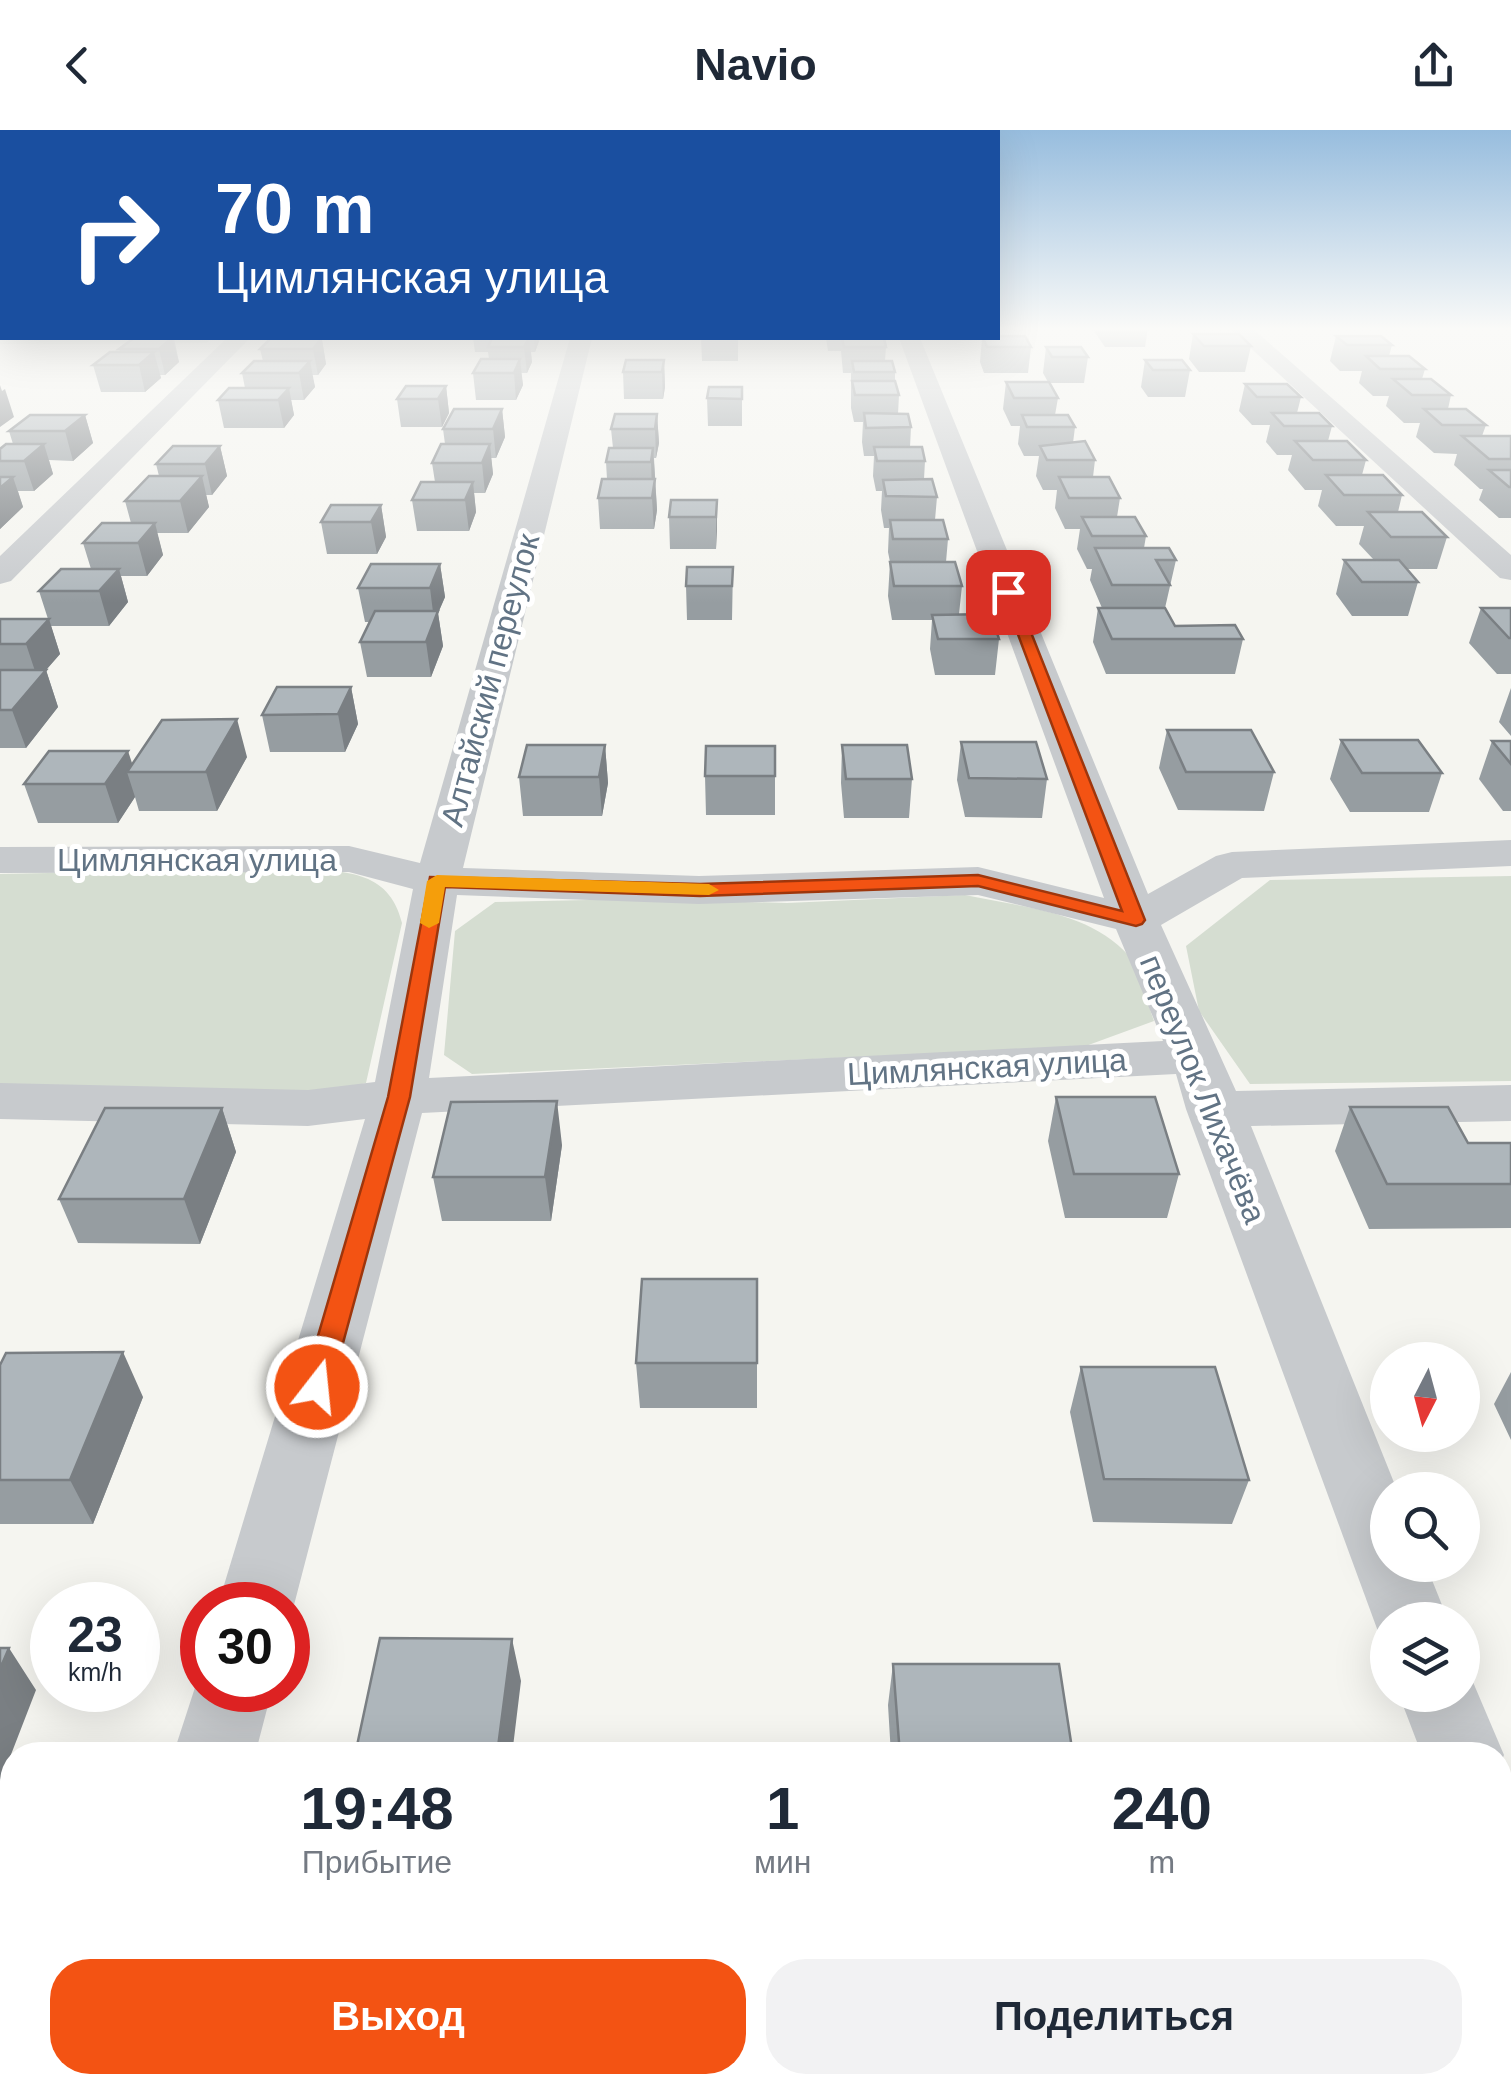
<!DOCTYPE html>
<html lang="ru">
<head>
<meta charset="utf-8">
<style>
	body { margin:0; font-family:Arial,sans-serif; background:#f2f2f3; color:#1f2937; height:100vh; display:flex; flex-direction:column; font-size:38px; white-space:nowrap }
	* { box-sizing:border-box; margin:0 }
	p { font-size:32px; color:#747a83 }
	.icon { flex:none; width:55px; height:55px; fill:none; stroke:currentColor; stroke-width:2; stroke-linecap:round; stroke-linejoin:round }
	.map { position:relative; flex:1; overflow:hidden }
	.drawer { position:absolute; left:0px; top:1612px; width:1512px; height:352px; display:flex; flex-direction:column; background:#fff; border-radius:40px 40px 0 0; box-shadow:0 10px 40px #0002 }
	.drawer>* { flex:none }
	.top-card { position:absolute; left:0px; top:0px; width:1000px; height:210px; box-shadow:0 10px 40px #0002; background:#1a4fa0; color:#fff; overflow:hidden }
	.needle { width:65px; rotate:186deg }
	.buttons { position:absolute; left:1370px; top:1212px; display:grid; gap:20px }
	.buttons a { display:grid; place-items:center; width:110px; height:110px; border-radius:50%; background:#fff; box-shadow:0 10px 40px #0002; font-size:50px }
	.speed { position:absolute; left:30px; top:1452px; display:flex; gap:20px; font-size:50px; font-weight:700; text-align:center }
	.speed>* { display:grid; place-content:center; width:130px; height:130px; border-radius:50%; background:#fff; box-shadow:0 10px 40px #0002; line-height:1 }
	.speed small { font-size:25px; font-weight:400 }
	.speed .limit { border:15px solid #d22; background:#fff; color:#111 }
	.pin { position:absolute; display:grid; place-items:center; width:85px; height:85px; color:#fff; margin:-42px; border-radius:20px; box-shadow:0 5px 15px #0006 }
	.me { position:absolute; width:110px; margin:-55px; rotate:16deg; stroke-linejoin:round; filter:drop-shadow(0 0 8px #0008) }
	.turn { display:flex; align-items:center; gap:35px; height:210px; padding:0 50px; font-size:45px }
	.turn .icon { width:130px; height:130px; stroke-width:2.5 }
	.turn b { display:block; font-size:70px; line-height:85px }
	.eta { display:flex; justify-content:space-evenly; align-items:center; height:170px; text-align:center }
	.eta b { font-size:60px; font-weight:700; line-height:70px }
	.action { display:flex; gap:20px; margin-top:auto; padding:20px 50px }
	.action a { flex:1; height:115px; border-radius:40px; background:#f35313; color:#fff; font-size:40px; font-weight:700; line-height:115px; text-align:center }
	.action a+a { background:#f2f2f3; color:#1f2937 }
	header { display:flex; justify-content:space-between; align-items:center; height:130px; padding:0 50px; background:#fff; font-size:45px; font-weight:700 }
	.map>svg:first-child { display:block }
	.green { fill:#d5ddd1 }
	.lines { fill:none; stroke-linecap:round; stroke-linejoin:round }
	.street { fill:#c7cacd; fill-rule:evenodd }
	.wall { fill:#969da1 }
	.shaded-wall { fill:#7a7f83 }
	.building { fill:#aeb6bb; stroke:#7a7f83; stroke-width:2.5 }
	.route { fill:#f35313; stroke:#9e360c; stroke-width:2.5 }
	.slow { fill:#f59e0b }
	.labels { text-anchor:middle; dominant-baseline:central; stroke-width:10; stroke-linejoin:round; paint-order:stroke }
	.street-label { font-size:32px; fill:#617384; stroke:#fff }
</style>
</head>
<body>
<header><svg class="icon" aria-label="back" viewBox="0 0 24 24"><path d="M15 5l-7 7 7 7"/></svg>Navio<svg class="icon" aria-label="share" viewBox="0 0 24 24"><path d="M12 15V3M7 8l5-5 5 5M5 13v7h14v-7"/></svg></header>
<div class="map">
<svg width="1511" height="1963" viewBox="0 0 1511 1963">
	<rect width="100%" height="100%" fill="#f5f5f0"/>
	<path class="green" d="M 0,198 L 2,208 L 211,208 L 207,213 L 0,214 Z
		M 295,738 C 342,742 389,738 402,793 L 366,953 L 302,970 L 0,958 L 0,744 Z
		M 1511,746 L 1511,951 L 1250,954 L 1199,881 L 1186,816 L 1270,750 Z
		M 965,765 C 1020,777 1090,781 1129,826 C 1142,842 1147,872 1154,891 L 1083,917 L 472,944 L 444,925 L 455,801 L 495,772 L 632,769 L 787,773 Z"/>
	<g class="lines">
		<path class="street" d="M 1229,198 L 1252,198 L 1511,425 L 1511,450 L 1500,448 Z
			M 227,208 L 250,208 L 11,451 L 0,454 L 0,426 Z
			M 570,208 L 592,208 L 463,738 L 699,746 L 978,737 L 1104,768 L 899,208 L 920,208 L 1148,764 L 1216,726 L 1232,722 L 1511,710 L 1511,736 L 1242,748 L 1161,795 L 1236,961 L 1511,955 L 1511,991 L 1251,996 L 1397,1360 L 1388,1360 L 1388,1435 L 1426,1435 L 1448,1490 L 1388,1490 L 1388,1517 L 1383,1515 L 1186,979 L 1176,944 L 422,983 L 294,1475 L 288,1490 L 288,1475 L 218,1475 L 365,989 L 308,996 L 0,989 L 0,953 L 308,960 L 375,952 L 413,759 L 349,742 L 0,743 L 0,717 L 349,716 L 420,733 ZM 457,765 L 699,774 L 978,765 L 1116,799 L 1163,911 L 429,948 Z
			M 202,1536 L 202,1560 L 272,1560 L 255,1625 L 173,1625 Z
			M 1462,1536 L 1467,1538 L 1504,1625 L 1500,1635 L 1500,1625 L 1422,1625 L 1399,1565 L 1462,1565 Z
			M 1500,1679 L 1511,1683 L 1511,1794 L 1500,1790 Z
			M 72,1952 L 169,1952 L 167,1963 L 69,1963 Z"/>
	</g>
	<path class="wall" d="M 1095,198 L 1148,198 L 1145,217 L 1105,217 L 1094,201 Z
		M 1193,204 L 1251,216 L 1245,242 L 1199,242 L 1189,229 Z
		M 1336,206 L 1392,215 L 1389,226 L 1425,239 L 1422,249 L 1451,265 L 1448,279 L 1486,295 L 1482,306 L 1511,306 L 1511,388 L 1499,388 L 1479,370 L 1483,359 L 1480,359 L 1454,335 L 1457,324 L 1434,323 L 1416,307 L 1420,293 L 1404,293 L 1386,276 L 1389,266 L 1373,266 L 1359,253 L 1362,241 L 1340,241 L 1330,231 Z
		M 134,208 L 174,208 L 179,232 L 165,245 L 160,245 L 161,248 L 145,262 L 101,262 L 93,235 L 120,222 L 119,219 Z
		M 277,208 L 324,208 L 322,210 L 326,234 L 318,245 L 312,245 L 315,257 L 304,270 L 291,270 L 294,285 L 284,298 L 224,298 L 218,270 L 245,258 L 242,243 L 263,231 L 260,219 Z
		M 473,208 L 540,208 L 535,222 L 531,222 L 532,232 L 527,243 L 521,243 L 523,255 L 516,270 L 476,270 L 473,243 L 489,229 L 488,222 L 475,222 Z
		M 701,208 L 738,208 L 738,231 L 702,231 Z
		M 826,208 L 884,208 L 886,217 L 885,231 L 895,242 L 895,251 L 899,265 L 898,284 L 911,297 L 910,317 L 925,331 L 924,349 L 937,367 L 935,390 L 948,409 L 946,432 L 962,456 L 959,484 L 999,509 L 995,545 L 935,545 L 930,519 L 932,490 L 892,490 L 888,466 L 890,432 L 888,422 L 889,398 L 884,398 L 881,380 L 882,361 L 876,361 L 873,346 L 874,326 L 864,326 L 862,312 L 863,292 L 854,292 L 851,278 L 851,243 L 843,243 L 841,221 L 828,221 Z
		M 982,208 L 1031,217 L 1028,243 L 984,243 L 980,232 Z
		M 1046,217 L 1088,227 L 1084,253 L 1050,253 L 1058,268 L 1055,285 L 1075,297 L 1073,313 L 1095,330 L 1093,347 L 1120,368 L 1117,387 L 1146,406 L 1144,418 L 1176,430 L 1165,478 L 1175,496 L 1243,509 L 1235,544 L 1106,544 L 1093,512 L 1098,478 L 1102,478 L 1090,450 L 1092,439 L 1087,439 L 1077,419 L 1080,399 L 1065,399 L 1055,378 L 1057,360 L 1043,360 L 1036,346 L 1039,326 L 1024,326 L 1018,314 L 1020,296 L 1011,296 L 1003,279 L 1006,252 L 1048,252 L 1043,243 Z
		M 664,230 L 665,257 L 663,269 L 624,269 L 623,242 Z
		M 1145,230 L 1190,240 L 1185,267 L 1148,267 L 1141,257 Z
		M 1245,254 L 1301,267 L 1297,283 L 1332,296 L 1328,311 L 1366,330 L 1362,345 L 1402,365 L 1398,382 L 1447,407 L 1437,439 L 1407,439 L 1418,452 L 1408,486 L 1352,486 L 1336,464 L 1344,430 L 1374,430 L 1359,414 L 1364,396 L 1336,396 L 1318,376 L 1322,360 L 1305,360 L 1288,340 L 1292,325 L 1277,325 L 1266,312 L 1270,295 L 1252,295 L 1239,281 Z
		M 446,256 L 449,283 L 442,297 L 401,297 L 397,269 Z
		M 742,257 L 742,296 L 708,296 L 707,268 Z
		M 502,279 L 505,307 L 496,328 L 491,328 L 493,344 L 485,363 L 474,363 L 476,382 L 469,401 L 417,401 L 412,370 L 435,352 L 432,333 L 445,314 L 443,299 Z
		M 657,284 L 659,313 L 656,328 L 654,328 L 657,380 L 654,399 L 600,399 L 598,368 L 607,349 L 606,332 L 613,318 L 611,299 Z
		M 85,285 L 93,313 L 73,331 L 49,330 L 53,344 L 34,361 L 18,361 L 23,377 L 0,399 L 0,319 L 13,314 L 9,301 Z
		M 220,316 L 227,346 L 212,365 L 206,365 L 209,377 L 188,403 L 157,403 L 163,425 L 147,446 L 121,446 L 128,472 L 109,496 L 51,496 L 60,524 L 46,540 L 58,577 L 26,618 L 0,618 L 0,489 L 48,489 L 39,461 L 91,439 L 83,413 L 131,393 L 125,371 L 159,346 L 156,334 Z
		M 717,370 L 716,419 L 670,419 L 669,387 Z
		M 381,375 L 386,407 L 377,424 L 327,424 L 321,392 Z
		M 440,434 L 445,467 L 438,483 L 443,516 L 431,547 L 367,547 L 360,512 L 370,492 L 365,492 L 358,458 Z
		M 733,437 L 732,490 L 687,490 L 686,456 Z
		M 1481,478 L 1511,478 L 1511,544 L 1497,544 L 1469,513 Z
		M 351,557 L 358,594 L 345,622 L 270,622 L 262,585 Z
		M 1511,558 L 1511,606 L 1499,592 Z
		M 1167,600 L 1274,642 L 1264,681 L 1178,680 L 1159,638 Z
		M 1341,610 L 1442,643 L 1429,682 L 1350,682 L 1330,649 Z
		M 1492,611 L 1511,611 L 1511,681 L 1503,681 L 1479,649 Z
		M 961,612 L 1047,649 L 1042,688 L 965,687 L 957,650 Z
		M 605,615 L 608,653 L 602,686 L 523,686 L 519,647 Z
		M 842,615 L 912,649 L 909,688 L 844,688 L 841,653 Z
		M 775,616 L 775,685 L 706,685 L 705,646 Z
		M 247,627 L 217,681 L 139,681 L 135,667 L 118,693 L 38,693 L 24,654 L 132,634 Z
		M 1056,967 L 1179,1044 L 1167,1088 L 1065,1088 L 1048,1011 Z
		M 1350,977 L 1468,1013 L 1511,1013 L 1511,1098 L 1369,1099 L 1335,1021 Z
		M 222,978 L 236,1022 L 200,1114 L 78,1113 L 59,1069 Z
		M 562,1015 L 551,1091 L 442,1091 L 433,1047 Z
		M 757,1149 L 757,1278 L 640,1278 L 636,1233 Z
		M 0,1235 L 143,1267 L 93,1394 L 0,1394 Z
		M 1081,1237 L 1249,1350 L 1232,1394 L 1093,1392 L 1070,1282 Z
		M 1511,1242 L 1511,1310 L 1494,1274 Z
		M 893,1534 L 1073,1625 L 891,1625 L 888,1575 Z
		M 1230,1952 L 1435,1952 L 1439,1963 L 1232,1963 Z"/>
	<path class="shaded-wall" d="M 172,208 L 179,232 L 165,245 L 159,219 Z
		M 317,208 L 324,208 L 322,210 L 326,234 L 318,245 L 313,219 L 318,213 Z
		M 529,208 L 532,232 L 527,243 L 524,217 Z
		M 534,208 L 540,208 L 535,222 Z
		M 154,222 L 161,248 L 145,262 L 139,235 Z
		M 520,229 L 523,255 L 516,270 L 514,243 Z
		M 664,230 L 665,257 L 663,269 L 662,242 Z
		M 310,231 L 315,257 L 304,270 L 299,243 Z
		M 0,255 L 2,261 L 5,259 L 14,287 L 0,297 Z
		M 446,256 L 449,283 L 442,297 L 438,269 Z
		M 289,258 L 294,285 L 284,298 L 278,270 Z
		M 502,279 L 505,307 L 496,328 L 493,299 Z
		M 657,284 L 659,313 L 656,328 L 655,299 Z
		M 85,285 L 93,313 L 73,331 L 65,301 Z
		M 44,314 L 53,344 L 34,361 L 24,331 Z
		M 490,314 L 493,344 L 485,363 L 482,333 Z
		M 220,316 L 227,346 L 212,365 L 205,334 Z
		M 653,318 L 655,348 L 652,362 L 651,332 Z
		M 202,346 L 209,377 L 188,403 L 180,371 Z
		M 13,347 L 23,377 L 0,399 L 0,358 Z
		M 655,349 L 657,380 L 654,399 L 652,368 Z
		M 473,352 L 476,382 L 469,401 L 465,370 Z
		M 717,370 L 717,401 L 716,419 L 716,387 Z
		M 381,375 L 386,407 L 377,424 L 371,392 Z
		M 155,393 L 163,425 L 147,446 L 138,413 Z
		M 440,434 L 445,467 L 438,483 L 443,516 L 431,547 L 426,512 L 434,490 L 430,458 Z
		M 119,439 L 128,472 L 109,496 L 99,461 Z
		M 49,489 L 60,524 L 46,540 L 58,577 L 26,618 L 12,580 L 38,550 L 26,514 Z
		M 351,557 L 358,594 L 345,622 L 338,584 Z
		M 237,589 L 247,627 L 217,681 L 206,642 Z
		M 605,615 L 608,653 L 602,686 L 599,647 Z
		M 128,621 L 135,642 L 127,642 L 135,667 L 118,693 L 105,654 Z
		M 557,971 L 562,1015 L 551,1091 L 545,1047 Z
		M 222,978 L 236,1022 L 200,1114 L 184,1069 Z
		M 123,1222 L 143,1267 L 93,1394 L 70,1350 Z
		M 512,1509 L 521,1551 L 512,1625 L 497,1625 Z
		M 9,1518 L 36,1560 L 0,1653 L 0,1539 Z
		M 462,1952 L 477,1952 L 479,1956 L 478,1963 L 461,1963 Z"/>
	<path class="building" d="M 1193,204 L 1239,204 L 1251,216 L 1204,216 Z
		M 998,206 L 1025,206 L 1031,217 L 987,217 L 983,208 Z
		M 1336,206 L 1381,206 L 1392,215 L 1347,215 Z
		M 134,208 L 172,208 L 159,219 L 119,219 Z
		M 492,208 L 529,208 L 524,217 L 488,217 Z
		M 842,208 L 884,208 L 886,217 L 844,217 Z
		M 270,209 L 321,209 L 313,219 L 260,219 Z
		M 1046,217 L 1081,217 L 1088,227 L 1052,227 Z
		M 110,222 L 154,222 L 139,235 L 93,235 Z
		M 1366,226 L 1409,226 L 1425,239 L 1380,239 Z
		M 481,229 L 520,229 L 514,243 L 473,243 Z
		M 626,230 L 664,230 L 662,242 L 623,242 Z
		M 1145,230 L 1182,230 L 1190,240 L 1153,240 Z
		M 254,231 L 310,231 L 299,243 L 242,243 Z
		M 852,231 L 892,231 L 895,242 L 854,242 Z
		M 1393,249 L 1431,249 L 1451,265 L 1412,265 Z
		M 852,251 L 895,251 L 899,265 L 855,265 Z
		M 1006,252 L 1049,252 L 1058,268 L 1014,268 Z
		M 1245,254 L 1287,254 L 1301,267 L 1257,267 Z
		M 406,256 L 446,256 L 438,269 L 397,269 Z
		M 709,257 L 742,257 L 742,269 L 707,268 Z
		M 229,258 L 289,258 L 278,270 L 218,270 Z
		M 454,279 L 502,279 L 493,299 L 443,299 Z
		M 1424,279 L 1466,279 L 1486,295 L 1442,295 Z
		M 864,283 L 908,284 L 911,297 L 866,298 Z
		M 1272,283 L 1319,283 L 1332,296 L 1284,296 Z
		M 615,284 L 657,284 L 655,299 L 611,299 Z
		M 30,285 L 85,285 L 65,301 L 9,301 Z
		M 1022,285 L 1068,285 L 1075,297 L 1027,297 Z
		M 1462,306 L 1511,306 L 1511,329 L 1489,329 Z
		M 1085,311 L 1095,330 L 1047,330 L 1040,316 Z
		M 1295,311 L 1347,311 L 1366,330 L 1313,330 Z
		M 6,314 L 44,314 L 24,331 L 0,331 L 0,319 Z
		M 441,314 L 490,314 L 482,333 L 432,333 Z
		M 173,316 L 220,316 L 205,334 L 156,334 Z
		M 874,317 L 922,317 L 925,331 L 877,331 Z
		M 609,318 L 653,318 L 651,332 L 606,332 Z
		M 1489,340 L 1511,340 L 1511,357 L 1509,357 Z
		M 1326,345 L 1383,345 L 1402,365 L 1344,365 Z
		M 149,346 L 202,346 L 180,371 L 125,371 Z
		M 0,347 L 13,347 L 0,358 Z
		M 1059,347 L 1109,347 L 1120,368 L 1069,368 Z
		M 602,349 L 655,349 L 652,368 L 598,368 Z
		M 932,349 L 937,367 L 886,366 L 883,350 Z
		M 421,352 L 473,352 L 465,370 L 412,370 Z
		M 671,370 L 717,370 L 716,387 L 669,387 Z
		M 331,375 L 381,375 L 371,392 L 321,392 Z
		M 1368,382 L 1422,382 L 1447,407 L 1391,407 Z
		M 1082,387 L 1135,387 L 1146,406 L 1092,406 Z
		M 890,390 L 943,390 L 948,409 L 893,409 Z
		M 102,393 L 155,393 L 138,413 L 83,413 Z
		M 1095,418 L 1169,418 L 1176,430 L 1156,430 L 1170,455 L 1112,455 Z
		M 1344,430 L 1399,430 L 1418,452 L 1362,452 Z
		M 890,432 L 955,432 L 962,456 L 894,456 Z
		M 371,434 L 440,434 L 430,458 L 358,458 Z
		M 687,437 L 733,437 L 732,456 L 686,456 Z
		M 61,439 L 119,439 L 99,461 L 39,461 Z
		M 1098,478 L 1165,478 L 1175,496 L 1235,495 L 1243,509 L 1112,509 Z
		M 1481,478 L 1511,478 L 1511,508 L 1509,508 Z
		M 375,481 L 438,481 L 426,512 L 360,512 Z
		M 991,484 L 999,509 L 938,509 L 932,485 Z
		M 0,489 L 49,489 L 26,514 L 0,514 Z
		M 0,540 L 46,540 L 12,580 L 0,580 Z
		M 277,557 L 351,557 L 338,584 L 262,585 Z
		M 237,589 L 206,642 L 127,642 L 162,590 Z
		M 1167,600 L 1251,600 L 1274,642 L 1186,642 Z
		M 1341,610 L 1418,610 L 1442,643 L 1362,643 Z
		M 1492,611 L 1511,611 L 1511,634 Z
		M 961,612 L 1036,612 L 1047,649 L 969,648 Z
		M 527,615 L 605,615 L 599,647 L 519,647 Z
		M 842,615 L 907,615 L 912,649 L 846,649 Z
		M 706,616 L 775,616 L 775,646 L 705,646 Z
		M 49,621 L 128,621 L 105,654 L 24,654 Z
		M 1056,967 L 1155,967 L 1179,1044 L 1074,1044 Z
		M 557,971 L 545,1047 L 433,1047 L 451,972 Z
		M 1350,977 L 1448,977 L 1468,1013 L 1511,1013 L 1511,1054 L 1387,1054 Z
		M 105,978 L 222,978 L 184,1069 L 59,1069 Z
		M 642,1149 L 757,1149 L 757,1233 L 636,1233 Z
		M 123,1222 L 70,1350 L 0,1350 L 0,1235 L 6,1223 Z
		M 1081,1237 L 1215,1237 L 1249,1350 L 1104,1349 Z
		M 380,1508 L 512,1509 L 497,1625 L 355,1625 Z
		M 0,1518 L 9,1518 L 0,1539 Z
		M 893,1534 L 1059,1534 L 1073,1625 L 900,1625 Z
		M 274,1952 L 462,1952 L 461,1963 L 272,1963 Z
		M 1259,1952 L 1435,1952 L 1439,1963 L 1261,1963 Z"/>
	<linearGradient id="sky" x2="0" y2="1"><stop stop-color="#97bdde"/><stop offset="0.42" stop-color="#fafaf8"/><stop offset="1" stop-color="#fafaf8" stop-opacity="0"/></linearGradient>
	<rect width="1511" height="473" fill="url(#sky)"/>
	<path class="route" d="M 1008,458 L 1015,462 L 1145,790 L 1142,794 L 1136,796 L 978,756 L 700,766 L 445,757 L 410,967 L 331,1257 L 327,1265 L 317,1268 L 307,1265 L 303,1257 L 388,967 L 430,747 L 700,754 L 978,745 L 1122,781 L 1002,462 Z"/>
	<path class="slow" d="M 437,745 L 709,754 L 719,760 L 709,765 L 445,757 L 439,793 L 429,798 L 420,793 L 427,751 Z"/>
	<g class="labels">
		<g class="street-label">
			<text transform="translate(490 550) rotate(-75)">Алтайский переулок</text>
			<text x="197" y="730">Цимлянская улица</text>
			<text transform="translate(987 937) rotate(-3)">Цимлянская улица</text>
			<text transform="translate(1203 959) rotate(68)">переулок Лихачёва</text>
		</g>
	</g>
</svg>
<div class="buttons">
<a><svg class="needle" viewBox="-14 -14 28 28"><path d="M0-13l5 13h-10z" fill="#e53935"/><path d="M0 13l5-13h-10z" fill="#747a83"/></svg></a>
<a><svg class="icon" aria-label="search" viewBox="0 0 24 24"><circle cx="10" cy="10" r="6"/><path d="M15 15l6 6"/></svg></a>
<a><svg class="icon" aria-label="layers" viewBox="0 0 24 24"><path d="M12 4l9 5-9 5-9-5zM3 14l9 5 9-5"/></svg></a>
</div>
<div class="speed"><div>23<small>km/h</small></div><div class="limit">30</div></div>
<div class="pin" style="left:1008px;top:462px;background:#d93025"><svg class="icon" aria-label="arrive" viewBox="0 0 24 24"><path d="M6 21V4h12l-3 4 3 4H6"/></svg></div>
<svg class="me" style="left:317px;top:1257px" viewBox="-20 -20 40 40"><circle r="17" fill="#f35313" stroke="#fff" stroke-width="3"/><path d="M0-11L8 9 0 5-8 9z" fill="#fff"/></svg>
<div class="top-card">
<div class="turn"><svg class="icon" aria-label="right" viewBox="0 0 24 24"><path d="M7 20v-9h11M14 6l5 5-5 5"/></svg><div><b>70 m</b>Цимлянская улица</div></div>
</div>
<section class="drawer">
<div class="eta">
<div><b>19:48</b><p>Прибытие</p></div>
<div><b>1</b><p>мин</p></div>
<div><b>240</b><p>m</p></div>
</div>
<div class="action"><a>Выход</a><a>Поделиться</a></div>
</section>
</div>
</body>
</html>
